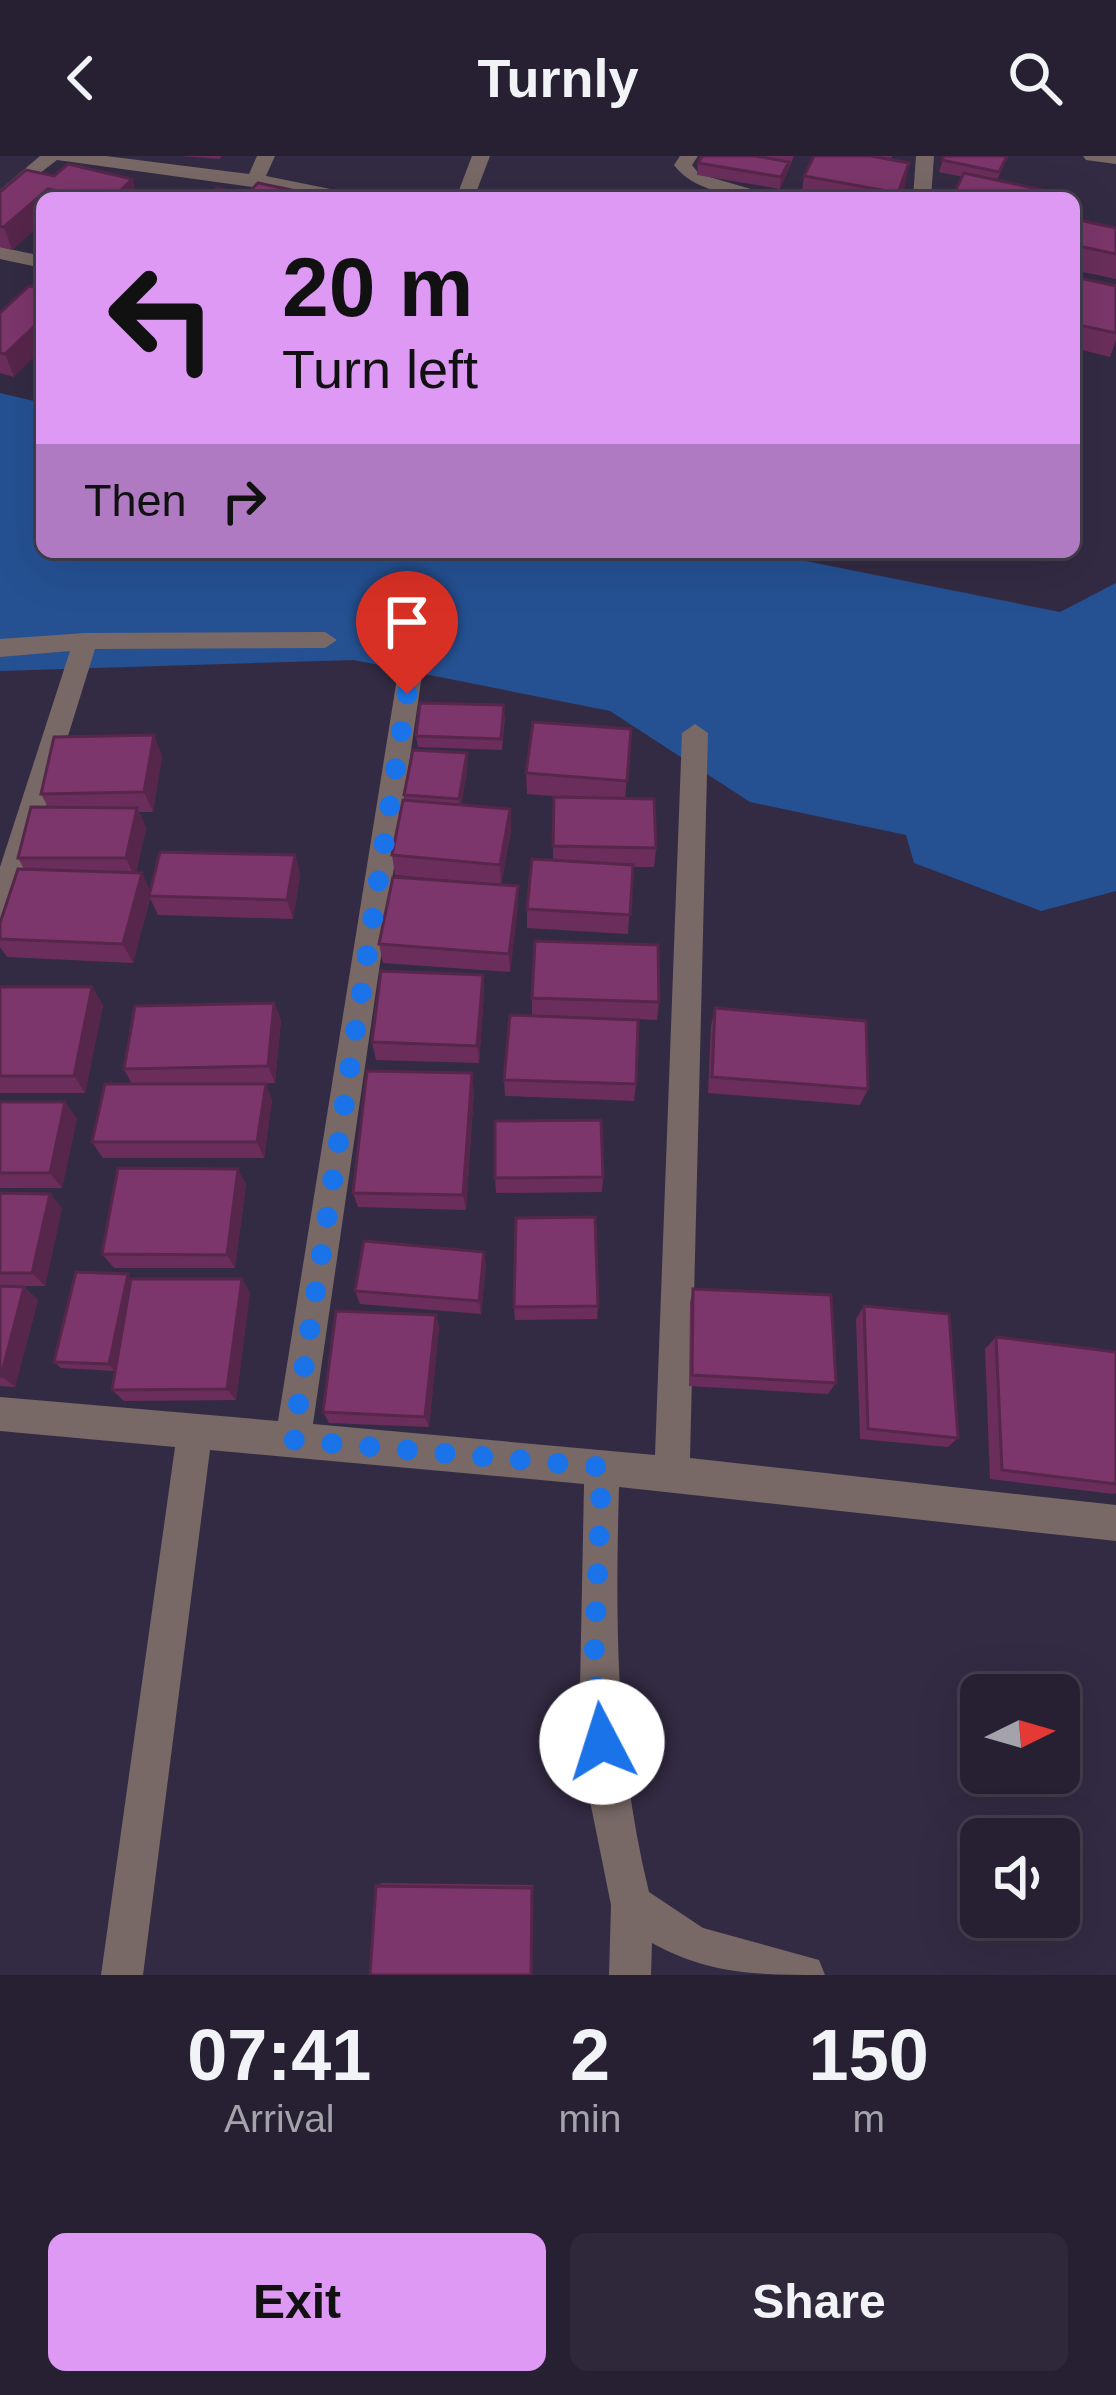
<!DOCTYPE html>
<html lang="en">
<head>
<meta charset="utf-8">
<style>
	body { margin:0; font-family:Helvetica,sans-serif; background:#2e283a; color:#f1f3f6; height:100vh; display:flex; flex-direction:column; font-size:45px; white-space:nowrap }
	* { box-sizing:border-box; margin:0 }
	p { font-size:39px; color:#a4a3ac }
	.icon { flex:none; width:66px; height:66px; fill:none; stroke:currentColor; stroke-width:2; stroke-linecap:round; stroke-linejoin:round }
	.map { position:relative; height:1819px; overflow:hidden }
	.panel { display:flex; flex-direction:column; background:#262032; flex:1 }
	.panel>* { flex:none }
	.guide { position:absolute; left:36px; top:36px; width:1044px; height:366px; border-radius:18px; box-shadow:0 12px 48px #0002,0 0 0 3px #423e4d; background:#dd99f4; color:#111; overflow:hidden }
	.needle { width:78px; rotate:85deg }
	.fabs { position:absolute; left:960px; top:1518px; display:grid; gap:24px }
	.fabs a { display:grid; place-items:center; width:120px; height:120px; border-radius:18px; background:#262032; box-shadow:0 12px 48px #0002,0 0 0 3px #423e4d; font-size:60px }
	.pin { position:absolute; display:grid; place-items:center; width:102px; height:102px; color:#fff; margin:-123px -51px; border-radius:50% 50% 50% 0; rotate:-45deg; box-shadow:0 0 12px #0007 }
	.pin .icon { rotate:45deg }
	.me { position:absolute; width:132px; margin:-66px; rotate:355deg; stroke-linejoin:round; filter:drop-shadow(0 0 9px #0008) }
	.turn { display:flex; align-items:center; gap:42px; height:252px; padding:0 48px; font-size:54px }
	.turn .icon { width:156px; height:156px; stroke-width:2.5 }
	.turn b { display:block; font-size:84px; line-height:102px }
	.then { display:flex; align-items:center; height:114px; padding:0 48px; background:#0003; gap:24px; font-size:45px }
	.eta { display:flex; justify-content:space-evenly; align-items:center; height:204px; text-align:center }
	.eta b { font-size:72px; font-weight:700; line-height:84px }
	.button { display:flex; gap:24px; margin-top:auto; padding:24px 48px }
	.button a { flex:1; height:138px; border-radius:18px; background:#dd99f4; color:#111; font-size:48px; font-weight:700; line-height:138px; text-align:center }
	.button a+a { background:#2e283a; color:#f1f3f6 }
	header { display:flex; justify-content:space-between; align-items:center; height:156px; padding:0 48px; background:#262032; font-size:54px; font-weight:700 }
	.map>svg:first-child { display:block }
	.water { fill:#255193 }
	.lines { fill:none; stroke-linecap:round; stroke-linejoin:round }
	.street { fill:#786966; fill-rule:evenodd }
	.wall { fill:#6b2e5c }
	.shaded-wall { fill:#57264b }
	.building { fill:#7c366b; stroke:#57264b; stroke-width:3 }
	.route { stroke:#1a73e8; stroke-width:21; stroke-dasharray:0 37.8 }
</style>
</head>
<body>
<header><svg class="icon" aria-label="back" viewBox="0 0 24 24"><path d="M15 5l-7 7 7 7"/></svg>Turnly<svg class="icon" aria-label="search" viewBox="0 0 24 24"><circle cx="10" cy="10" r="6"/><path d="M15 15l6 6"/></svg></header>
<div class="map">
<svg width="1116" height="1819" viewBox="0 0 1116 1819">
	<rect width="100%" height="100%" fill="#332b43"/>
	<path class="water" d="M 0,237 L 42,247 L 42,396 L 761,396 L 1060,456 L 1116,427 L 1116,735 L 1041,755 L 914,707 L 906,679 L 750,646 L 610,555 L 354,504 L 0,515 Z"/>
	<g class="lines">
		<path class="street" d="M 40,0 L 106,0 L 249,18 L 257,0 L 275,0 L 266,20 L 375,42 L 332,42 L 57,4 L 0,48 L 0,34 Z
			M 472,0 L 490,0 L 474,42 L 456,42 Z
			M 680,0 L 698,0 L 692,9 L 699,18 L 782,42 C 746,42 696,39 674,9 Z
			M 916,0 L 934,0 L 931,42 L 913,42 Z
			M 1083,0 L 1116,0 L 1116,8 L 1086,4 Z
			M 0,91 L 42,100 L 42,112 L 0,103 Z
			M 325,476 L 337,484 L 325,492 L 95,493 L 14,754 L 0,765 L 0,711 L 70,495 L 0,501 L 0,483 L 85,477 Z
			M 414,482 L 426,491 L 313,1268 L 655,1299 L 682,577 L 695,568 L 708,577 L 690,1302 L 1116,1349 L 1116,1385 L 619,1331 C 615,1468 616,1603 649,1736 L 703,1772 L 819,1804 L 825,1819 C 758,1819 710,1819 652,1787 L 651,1819 L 609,1819 L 611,1749 L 589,1640 L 580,1532 L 584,1328 L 210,1294 L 143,1819 L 101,1819 L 175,1291 L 0,1275 L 0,1241 L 278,1265 L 402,491 Z"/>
	</g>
	<path class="wall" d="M 180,0 L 221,0 L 220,3 Z
		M 702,0 L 794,0 L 780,33 L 697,19 L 698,7 Z
		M 814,0 L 892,0 L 891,3 L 905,29 L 900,42 L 801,42 L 804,20 Z
		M 944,0 L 1008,0 L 997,24 L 1045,42 L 952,42 L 963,21 L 939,16 Z
		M 54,20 L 132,23 L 136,37 L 154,42 L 42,42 L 42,67 L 12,94 L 0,91 L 0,36 Z
		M 1074,63 L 1116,72 L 1116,123 L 1074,114 Z
		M 1116,130 L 1116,184 L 1110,201 L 1074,192 L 1074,136 Z
		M 0,157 L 14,221 L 0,217 Z
		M 505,560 L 502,594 L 418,591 L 416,580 Z
		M 631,573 L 625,643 L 656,692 L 654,711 L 632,711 L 628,778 L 527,772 L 527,753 L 553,704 L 554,641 L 579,642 L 527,638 L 526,617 Z
		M 162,600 L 153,656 L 139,656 L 146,672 L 136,717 L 150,735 L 295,699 L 300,719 L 293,763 L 158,759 L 150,742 L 133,807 L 7,801 L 0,791 L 0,767 L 24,713 L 18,702 L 48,651 L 41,638 Z
		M 468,608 L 461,649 L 510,653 L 511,674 L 501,729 L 395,719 L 392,699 L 405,644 L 404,639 Z
		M 518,749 L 510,816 L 383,807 L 379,788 Z
		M 483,819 L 484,837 L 479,907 L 376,904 L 372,886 Z
		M 0,831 L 92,831 L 103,849 L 85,937 L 0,937 Z
		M 532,842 L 659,846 L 657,864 L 532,859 Z
		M 274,847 L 281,864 L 275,927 L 238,928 L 272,944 L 264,1002 L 103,1002 L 92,986 L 132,928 L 124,913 Z
		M 715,852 L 868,933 L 860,949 L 708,937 L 711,870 Z
		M 504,924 L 636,928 L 634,945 L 505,940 Z
		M 474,934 L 466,1054 L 358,1051 L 353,1037 Z
		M 0,946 L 77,962 L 62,1032 L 0,1032 Z
		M 603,1021 L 602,1036 L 496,1037 L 495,1022 Z
		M 246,1028 L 235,1112 L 114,1112 L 102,1098 Z
		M 0,1037 L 50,1038 L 62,1052 L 45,1130 L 0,1130 Z
		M 486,1109 L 481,1158 L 360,1148 L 355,1135 Z
		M 132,1123 L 250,1136 L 236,1244 L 124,1245 L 112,1234 L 115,1215 L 61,1212 L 54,1206 Z
		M 0,1130 L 24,1131 L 38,1144 L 15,1231 L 0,1230 Z
		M 693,1133 L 836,1227 L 828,1238 L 689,1230 L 690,1146 Z
		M 598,1150 L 597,1163 L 515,1164 L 514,1151 Z
		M 864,1150 L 958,1282 L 948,1291 L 860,1283 L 856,1163 Z
		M 436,1159 L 439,1171 L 429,1271 L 329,1267 L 323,1256 Z
		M 996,1181 L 1116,1196 L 1116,1337 L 1113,1338 L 990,1323 L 985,1193 Z
		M 382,1727 L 533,1729 L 531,1819 L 376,1730 Z"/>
	<path class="shaded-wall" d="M 789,6 L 787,18 L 780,33 L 781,21 Z
		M 909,7 L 905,29 L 900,42 L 897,42 Z
		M 132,23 L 137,42 L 121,34 Z
		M 48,33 L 51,42 L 42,42 L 42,67 L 12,94 L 4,71 Z
		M 42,163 L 42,193 L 14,221 L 5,198 Z
		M 154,579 L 162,600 L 153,656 L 144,636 Z
		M 467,597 L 468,608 L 460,653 L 459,643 Z
		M 137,652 L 146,672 L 135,722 L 126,702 Z
		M 510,653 L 511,674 L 501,729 L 500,709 Z
		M 295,699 L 300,719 L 293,763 L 287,744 Z
		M 142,717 L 151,736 L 133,807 L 123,788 Z
		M 518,730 L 518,749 L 510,816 L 509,798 Z
		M 483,819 L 484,837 L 479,907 L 477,890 Z
		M 92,831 L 103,849 L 85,937 L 74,920 Z
		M 274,847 L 281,864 L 275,927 L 268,910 Z
		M 472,917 L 474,934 L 466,1054 L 463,1039 Z
		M 266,928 L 272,944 L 264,1002 L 257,986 Z
		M 65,946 L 77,962 L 62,1032 L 50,1017 Z
		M 238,1013 L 246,1028 L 235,1112 L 227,1099 Z
		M 50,1038 L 62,1052 L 45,1130 L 32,1117 Z
		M 484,1096 L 486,1109 L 481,1158 L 479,1145 Z
		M 128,1118 L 134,1125 L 115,1215 L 109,1208 Z
		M 242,1123 L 250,1136 L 236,1244 L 227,1233 Z
		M 24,1131 L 38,1144 L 15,1231 L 1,1220 Z
		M 436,1159 L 439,1171 L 429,1271 L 425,1261 Z"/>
	<path class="building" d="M 702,0 L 756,0 L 789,6 L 781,21 L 698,7 Z
		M 814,0 L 871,0 L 909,7 L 898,37 L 804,20 Z
		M 944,0 L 1007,0 L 999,16 L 942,4 Z
		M 68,8 L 132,23 L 121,34 L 154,41 L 87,42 L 48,33 L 4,71 L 0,70 L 0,36 L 26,14 L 54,20 Z
		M 964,17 L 1047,35 L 1044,42 L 952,41 Z
		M 258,27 L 325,41 L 207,42 L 217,32 L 246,39 Z
		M 1074,63 L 1116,72 L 1116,98 L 1074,89 Z
		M 1080,122 L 1116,130 L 1116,177 L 1074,168 L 1074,136 Z
		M 29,130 L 42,133 L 42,163 L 5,198 L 0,197 L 0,157 Z
		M 420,547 L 504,549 L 501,583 L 416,580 Z
		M 533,566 L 631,573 L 627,625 L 526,617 Z
		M 154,579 L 144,636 L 41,638 L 54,581 Z
		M 413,594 L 467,597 L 459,643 L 404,639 Z
		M 554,641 L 654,643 L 656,692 L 553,690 Z
		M 403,644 L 510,653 L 500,709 L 392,699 Z
		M 31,651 L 137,652 L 126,702 L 18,702 Z
		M 160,696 L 295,699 L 287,744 L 149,740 Z
		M 532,703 L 633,709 L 630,759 L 527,753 Z
		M 18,713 L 142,717 L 123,788 L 0,783 L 0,767 Z
		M 393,721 L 518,730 L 509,798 L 379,788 Z
		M 535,785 L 658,789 L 659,846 L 532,842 Z
		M 381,815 L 483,819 L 477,890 L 372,886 Z
		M 0,831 L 92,831 L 74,920 L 0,920 Z
		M 274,847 L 268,910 L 124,913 L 135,850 Z
		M 715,852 L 866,865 L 868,933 L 712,921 Z
		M 510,859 L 638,864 L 636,928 L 504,924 Z
		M 367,915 L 472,917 L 463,1039 L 353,1037 Z
		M 105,928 L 266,928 L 257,986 L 92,986 Z
		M 0,946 L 65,946 L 50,1017 L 0,1017 Z
		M 601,964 L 603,1021 L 495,1022 L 495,965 Z
		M 118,1012 L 238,1013 L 227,1099 L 102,1098 Z
		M 0,1037 L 50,1038 L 32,1117 L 0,1117 Z
		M 595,1061 L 598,1150 L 514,1151 L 516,1062 Z
		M 364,1085 L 484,1096 L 479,1145 L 355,1135 Z
		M 76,1116 L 128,1118 L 109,1208 L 54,1206 Z
		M 131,1123 L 242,1123 L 227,1233 L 112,1234 Z
		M 0,1130 L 24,1131 L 1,1220 L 0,1220 Z
		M 693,1133 L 831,1139 L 836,1227 L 692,1219 Z
		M 864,1150 L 949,1158 L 958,1282 L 868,1273 Z
		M 336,1155 L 436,1159 L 425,1261 L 323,1256 Z
		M 996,1181 L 1116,1196 L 1116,1328 L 1002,1314 Z
		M 376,1730 L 532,1732 L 531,1819 L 370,1819 Z"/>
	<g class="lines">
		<path class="route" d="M 407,538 L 293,1284 L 602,1311 L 594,1503 L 602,1586"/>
	</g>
</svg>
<div class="fabs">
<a><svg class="needle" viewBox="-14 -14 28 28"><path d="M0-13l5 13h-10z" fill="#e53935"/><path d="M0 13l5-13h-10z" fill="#a4a3ac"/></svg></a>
<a><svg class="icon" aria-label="sound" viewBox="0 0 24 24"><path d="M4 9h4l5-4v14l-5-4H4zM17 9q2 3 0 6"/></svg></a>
</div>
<div class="pin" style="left:407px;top:538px;background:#d93025"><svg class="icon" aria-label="arrive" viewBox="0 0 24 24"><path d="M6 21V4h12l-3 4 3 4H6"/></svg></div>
<svg class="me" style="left:602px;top:1586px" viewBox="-20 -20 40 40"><circle r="19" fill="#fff"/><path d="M0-13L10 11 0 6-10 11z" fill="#1a73e8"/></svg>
<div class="guide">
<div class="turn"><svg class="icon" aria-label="left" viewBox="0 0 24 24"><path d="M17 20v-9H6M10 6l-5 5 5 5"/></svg><div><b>20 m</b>Turn left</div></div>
<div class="then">Then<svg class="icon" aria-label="right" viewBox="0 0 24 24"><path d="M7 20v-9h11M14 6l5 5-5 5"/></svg></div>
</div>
</div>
<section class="panel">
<div class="eta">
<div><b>07:41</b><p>Arrival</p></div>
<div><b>2</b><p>min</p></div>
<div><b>150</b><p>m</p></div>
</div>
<div class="button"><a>Exit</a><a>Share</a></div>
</section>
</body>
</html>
